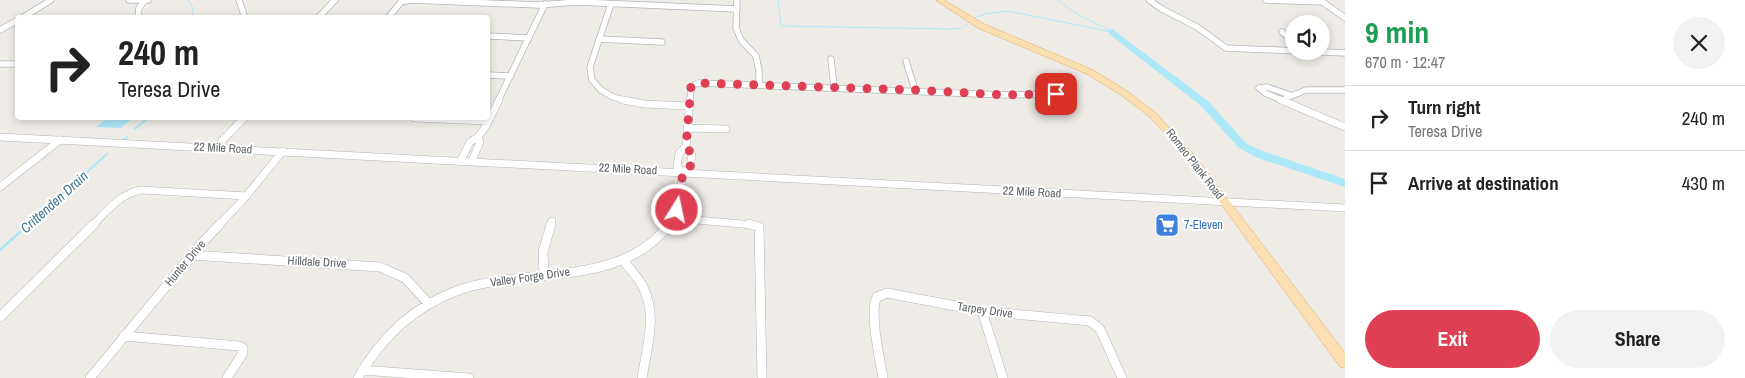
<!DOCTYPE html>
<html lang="en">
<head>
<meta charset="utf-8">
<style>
	body { margin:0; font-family:"Archivo Narrow",sans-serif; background:#f2f2f2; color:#222; height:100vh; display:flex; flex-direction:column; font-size:19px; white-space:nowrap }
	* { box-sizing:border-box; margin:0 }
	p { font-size:16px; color:#767676 }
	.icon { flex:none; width:28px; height:28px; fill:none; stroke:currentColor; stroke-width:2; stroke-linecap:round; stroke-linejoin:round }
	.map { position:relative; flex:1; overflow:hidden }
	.sheet { display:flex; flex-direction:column; background:#fff; width:400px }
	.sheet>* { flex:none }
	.guide { position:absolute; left:15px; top:15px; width:475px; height:105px; border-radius:5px; box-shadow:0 2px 8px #0003; background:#fff; color:#222; overflow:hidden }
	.buttons { position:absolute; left:1285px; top:15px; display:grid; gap:10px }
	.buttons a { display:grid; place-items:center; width:45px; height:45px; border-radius:50%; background:#fff; box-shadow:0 2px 8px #0003; font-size:25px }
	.pin { position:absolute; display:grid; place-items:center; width:42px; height:42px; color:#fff; margin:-21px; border-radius:10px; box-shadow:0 2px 8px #0006 }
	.me { position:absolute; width:55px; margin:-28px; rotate:10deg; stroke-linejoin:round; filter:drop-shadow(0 0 4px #0008) }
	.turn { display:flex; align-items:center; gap:18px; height:105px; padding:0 20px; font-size:22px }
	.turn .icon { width:65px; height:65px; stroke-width:2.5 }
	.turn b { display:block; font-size:35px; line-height:42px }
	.round { display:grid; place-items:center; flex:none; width:52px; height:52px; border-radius:26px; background:#f2f2f2 }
	.overview { display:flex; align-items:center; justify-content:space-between; height:85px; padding:0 20px }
	h1 { font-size:30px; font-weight:700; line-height:38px; color:#1e9e55 }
	.cta { display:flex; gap:10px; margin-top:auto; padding:10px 20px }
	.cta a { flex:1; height:58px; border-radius:30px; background:#de3f53; color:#fff; font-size:20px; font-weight:700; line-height:58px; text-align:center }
	.cta a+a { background:#f2f2f2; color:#222 }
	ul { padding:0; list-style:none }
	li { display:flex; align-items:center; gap:15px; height:65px; padding:0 20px; border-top:1px solid #e0e0e0 }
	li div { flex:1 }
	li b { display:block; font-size:19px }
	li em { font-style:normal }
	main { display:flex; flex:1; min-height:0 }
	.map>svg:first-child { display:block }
	.water { fill:#ade8f9 }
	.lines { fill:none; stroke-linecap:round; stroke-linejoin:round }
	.stream-far2 { stroke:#ade8f9; stroke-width:1 }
	.stream-far1 { stroke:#ade8f9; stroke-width:2 }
	.stream { stroke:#ade8f9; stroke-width:2.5 }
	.river { fill:#ade8f9; fill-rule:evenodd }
	.minor-far2-casing { stroke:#b2b5b8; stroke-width:7 }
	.minor-far1-casing { stroke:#b2b5b8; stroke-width:8 }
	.minor-casing { stroke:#b2b5b8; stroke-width:10 }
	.major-casing { stroke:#e8a967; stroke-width:1 }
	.minor-far2 { stroke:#fff; stroke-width:5.5 }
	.minor-far1 { stroke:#fff; stroke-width:7 }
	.minor { stroke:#fff; stroke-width:9 }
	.major { fill:#fadfb2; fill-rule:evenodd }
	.route { stroke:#de3f53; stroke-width:9; stroke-dasharray:0 16.2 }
	.labels { text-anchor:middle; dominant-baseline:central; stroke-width:4; stroke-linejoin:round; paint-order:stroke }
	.street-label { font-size:12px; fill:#5e6366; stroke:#fff }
	.shop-label { font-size:12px; fill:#366cbe; stroke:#fff; text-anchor:start }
	.water-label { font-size:14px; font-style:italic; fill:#407891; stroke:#fff }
</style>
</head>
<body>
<main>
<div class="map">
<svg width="1345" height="378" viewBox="0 0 1345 378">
	<rect width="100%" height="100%" fill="#efece7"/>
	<path class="water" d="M 108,118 L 133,118 L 121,128 L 96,127 Z"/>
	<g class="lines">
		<path class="stream-far2" d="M 188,0 L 192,6 L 194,18
			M 778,0 L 781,26 L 951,29 L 962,28 L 967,24
			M 1057,0 L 1079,15 L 1109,30
			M 974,18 L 985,14 L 1008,11 L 1112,32"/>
		<path class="stream-far1" d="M 135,129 L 148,118
			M 124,140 L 127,137
			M 28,225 L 107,154"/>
		<path class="stream" d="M 0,250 L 29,224"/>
		<path class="river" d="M 1112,29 L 1208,101 L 1247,144 L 1263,151 L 1345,179 L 1345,187 L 1255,157 L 1239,148 L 1200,105 L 1109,34 L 1109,30 Z"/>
		<g class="minor-far2-casing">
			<path id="minor-far2" d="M 129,0 L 148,0
				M 239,0 L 245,18
				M 737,0 L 736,28 L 741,40 L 756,56 L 759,71 L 759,84
				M 1149,0 L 1162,9 L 1197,27 L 1226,48 L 1345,53
				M 1266,0 L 1323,2
				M 1320,0 L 1345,18
				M 611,4 L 590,67 L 592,80 L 601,90 L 613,97 L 627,101
				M 22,18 L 51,0
				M 138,18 L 139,8 L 145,0
				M 318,18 L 335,0
				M 388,18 L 401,2 L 410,0 L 538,5 L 577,2 L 737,9
				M 0,30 L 18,20
				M 1282,32 L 1294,42
				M 488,36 L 529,38
				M 599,39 L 662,42
				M 831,59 L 834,87
				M 906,61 L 915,90
				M 0,64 L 18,64
				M 488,75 L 511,76
				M 1286,98 L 1306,90 L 1345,90
				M 498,101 L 545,4
				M 690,101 L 691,87 L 698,83 L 1005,95 L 1056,94
				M 1284,101 L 1265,93 L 1259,88 L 1267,87 L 1290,95"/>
		</g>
		<g class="minor-far1-casing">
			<path id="minor-far1" d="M 623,100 L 644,104 L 688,106
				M 1281,100 L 1345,127
				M 415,118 L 488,121
				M 687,128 L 726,129
				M 0,137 L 1345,208
				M 215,148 L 244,118
				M 461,160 L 470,142 L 478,137 L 486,126 L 499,100
				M 472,161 L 480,142 L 478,137
				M 683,172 L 690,168 L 692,154 L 686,147 L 690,100
				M 683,172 L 677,167 L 679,153 L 686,147
				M 0,187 L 60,140
				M 674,218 L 753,225
				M 93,225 C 108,210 120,194 141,190 L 247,196
				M 219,225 L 242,201 L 283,151
				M 551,225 L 552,221
				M 668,225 L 678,206 L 683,172"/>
		</g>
		<g class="minor-casing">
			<path id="minor" d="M 749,224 L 759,227 L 762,378
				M 191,255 L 380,267 L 405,278 L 429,304
				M 623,260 C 629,268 637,276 642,285 C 658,314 647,347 642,378
				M 544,275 L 543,252 L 551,224
				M 982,311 L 1003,378
				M 0,317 L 94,224
				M 124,336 L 239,346 L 243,348 L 243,353 L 227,378
				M 362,370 L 469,378
				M 90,378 L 201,244 L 220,224
				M 358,378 C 381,338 414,306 459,290 C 525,267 623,288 669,224
				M 883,378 C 880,360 869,312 877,297 L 887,293 L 982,311 L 1090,321 L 1100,329 L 1122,378"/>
		</g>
		<g class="major-casing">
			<path id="major" d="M 936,0 L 944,0 L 984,24 L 1093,70 L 1127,91 L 1156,113 L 1195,156 L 1345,353 L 1345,368 L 1340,367 L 1189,160 L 1150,117 L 1121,95 L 1087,74 L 978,28 Z"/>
		</g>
		<use href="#minor-far2" class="minor-far2"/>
		<use href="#minor-far1" class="minor-far1"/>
		<use href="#minor" class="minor"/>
		<use href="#major" class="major"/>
	</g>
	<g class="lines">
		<path class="route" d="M 677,210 L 683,172 L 690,168 L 692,154 L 686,147 L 691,86 L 698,83 L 915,90 L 1005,95 L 1056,94"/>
	</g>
	<defs>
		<g id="supermarket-square" transform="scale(1.25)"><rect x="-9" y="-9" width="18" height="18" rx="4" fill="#3f7fe0" stroke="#fff"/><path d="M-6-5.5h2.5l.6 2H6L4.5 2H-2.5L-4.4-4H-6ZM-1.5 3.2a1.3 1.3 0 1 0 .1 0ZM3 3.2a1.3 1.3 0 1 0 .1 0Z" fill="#fff"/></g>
	</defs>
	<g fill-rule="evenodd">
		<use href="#supermarket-square" x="1167" y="225"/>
	</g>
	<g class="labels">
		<g class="street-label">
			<text transform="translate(223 148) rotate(3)">22 Mile Road</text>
			<text transform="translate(1195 164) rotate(52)">Romeo Plank Road</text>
			<text transform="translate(628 169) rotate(3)">22 Mile Road</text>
			<text transform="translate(1032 192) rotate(3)">22 Mile Road</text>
			<text transform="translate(317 262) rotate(3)">Hilldale Drive</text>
			<text transform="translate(185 263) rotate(-50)">Hunter Drive</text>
			<text transform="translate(530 277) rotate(-8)">Valley Forge Drive</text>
			<text transform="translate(985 310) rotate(8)">Tarpey Drive</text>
		</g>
		<g class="shop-label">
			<text x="1184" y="225">7-Eleven</text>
		</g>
		<g class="water-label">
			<text transform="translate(54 202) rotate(-42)">Crittenden Drain</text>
		</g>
	</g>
</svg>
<div class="buttons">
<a><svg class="icon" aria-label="sound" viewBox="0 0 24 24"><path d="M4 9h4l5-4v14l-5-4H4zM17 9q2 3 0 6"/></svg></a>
</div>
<div class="pin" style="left:1056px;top:94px;background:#d93025"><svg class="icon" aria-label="arrive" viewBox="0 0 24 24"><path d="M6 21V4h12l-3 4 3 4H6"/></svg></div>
<svg class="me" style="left:677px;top:210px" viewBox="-20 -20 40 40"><circle r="17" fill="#de3f53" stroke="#fff" stroke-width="3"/><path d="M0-11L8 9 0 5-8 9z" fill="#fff"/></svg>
<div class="guide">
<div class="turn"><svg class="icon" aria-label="right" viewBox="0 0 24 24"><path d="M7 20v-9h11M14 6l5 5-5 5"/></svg><div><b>240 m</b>Teresa Drive</div></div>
</div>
</div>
<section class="sheet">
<div class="overview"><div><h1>9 min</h1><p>670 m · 12:47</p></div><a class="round"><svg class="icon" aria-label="close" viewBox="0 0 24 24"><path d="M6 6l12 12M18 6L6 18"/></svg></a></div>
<ul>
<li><svg class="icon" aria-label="right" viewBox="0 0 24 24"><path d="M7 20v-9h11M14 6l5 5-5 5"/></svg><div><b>Turn right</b><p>Teresa Drive</p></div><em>240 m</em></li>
<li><svg class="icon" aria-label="arrive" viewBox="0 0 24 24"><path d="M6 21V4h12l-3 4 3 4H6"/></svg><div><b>Arrive at destination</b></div><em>430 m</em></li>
</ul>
<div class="cta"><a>Exit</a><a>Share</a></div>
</section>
</main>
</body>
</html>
